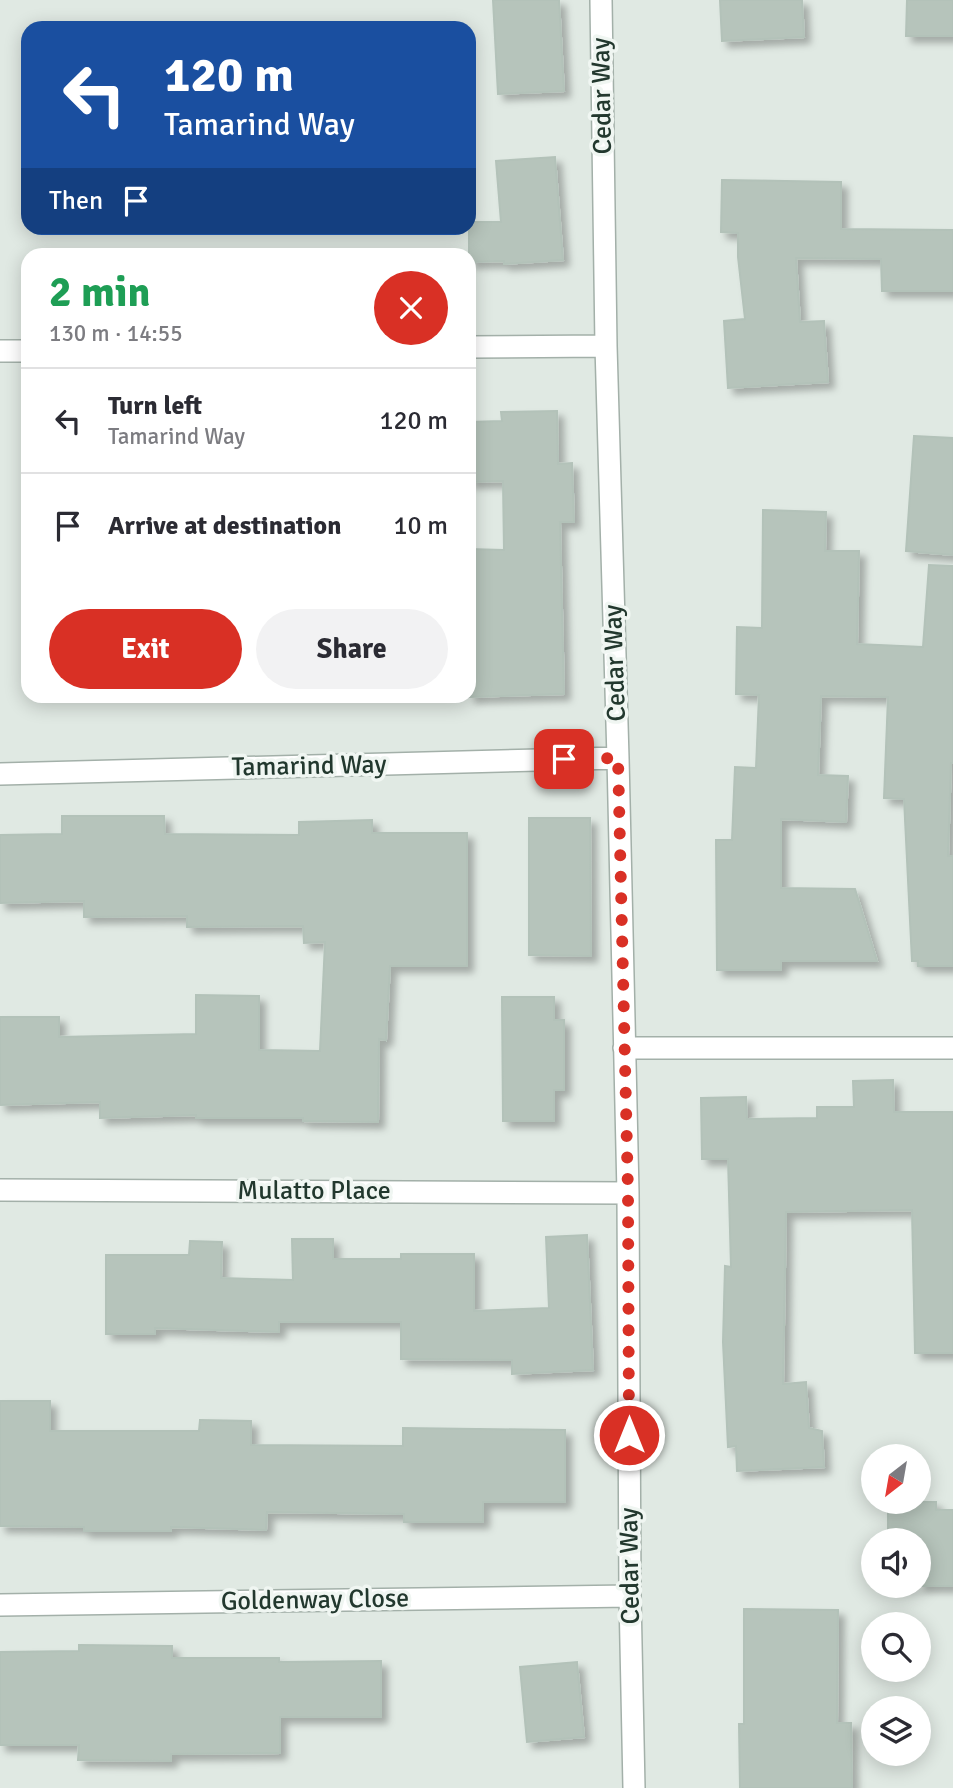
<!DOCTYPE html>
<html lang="en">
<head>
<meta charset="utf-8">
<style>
	body { margin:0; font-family:Signika,sans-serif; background:#f2f2f3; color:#2b2b33; height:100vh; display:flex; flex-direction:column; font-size:26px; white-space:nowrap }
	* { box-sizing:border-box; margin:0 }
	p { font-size:23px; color:#7c7c81 }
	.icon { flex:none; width:38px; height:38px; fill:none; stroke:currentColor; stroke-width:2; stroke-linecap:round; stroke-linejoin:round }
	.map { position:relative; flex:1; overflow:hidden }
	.side { position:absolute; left:21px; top:248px; width:455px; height:455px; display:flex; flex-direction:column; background:#fff; border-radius:21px; box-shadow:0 4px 18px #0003 }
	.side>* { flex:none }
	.top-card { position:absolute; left:21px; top:21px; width:455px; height:214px; border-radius:21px; box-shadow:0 4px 18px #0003; background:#1a4fa0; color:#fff; overflow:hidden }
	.needle { width:46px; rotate:211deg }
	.controls { position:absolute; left:861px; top:1444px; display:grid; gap:14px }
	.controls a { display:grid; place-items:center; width:70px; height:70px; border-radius:50%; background:#fff; box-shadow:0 4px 18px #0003; font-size:35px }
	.pin { position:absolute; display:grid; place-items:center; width:60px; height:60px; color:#fff; margin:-30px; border-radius:14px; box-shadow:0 4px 10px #0006 }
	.me { position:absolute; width:77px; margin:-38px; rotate:0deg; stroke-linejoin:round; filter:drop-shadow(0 0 5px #0008) }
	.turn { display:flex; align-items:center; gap:24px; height:147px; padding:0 28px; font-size:32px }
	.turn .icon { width:91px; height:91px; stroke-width:2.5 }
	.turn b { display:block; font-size:49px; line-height:60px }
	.then { display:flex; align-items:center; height:66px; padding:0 28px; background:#0003; gap:14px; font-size:26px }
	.round { display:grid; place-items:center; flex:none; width:74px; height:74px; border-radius:37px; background:#f2f2f3 }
	.overview { display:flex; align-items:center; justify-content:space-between; height:119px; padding:0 28px }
	h1 { font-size:42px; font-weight:800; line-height:52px; color:#1e9e55 }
	.action { display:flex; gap:14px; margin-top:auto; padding:14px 28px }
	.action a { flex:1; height:80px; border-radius:42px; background:#d93025; color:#fff; font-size:28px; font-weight:800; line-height:80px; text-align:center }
	.action a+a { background:#f2f2f3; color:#2b2b33 }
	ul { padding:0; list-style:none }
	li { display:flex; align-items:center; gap:21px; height:105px; padding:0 28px; border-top:2px solid #e1e1e2 }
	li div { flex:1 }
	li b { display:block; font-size:26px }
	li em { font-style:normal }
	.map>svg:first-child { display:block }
	.building { fill:#b6c4bb; stroke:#b3c2b9; stroke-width:2; filter:url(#shadow) }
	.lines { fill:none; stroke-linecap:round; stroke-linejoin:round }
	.minor-casing { stroke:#a3b0a9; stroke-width:24 }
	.minor { stroke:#fff; stroke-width:21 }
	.route { stroke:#d93025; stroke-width:12; stroke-dasharray:0 21.6 }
	.labels { text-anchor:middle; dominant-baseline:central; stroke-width:7; stroke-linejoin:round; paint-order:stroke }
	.street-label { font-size:26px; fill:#22382e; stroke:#f0f6f2 }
</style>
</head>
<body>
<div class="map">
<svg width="953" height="1788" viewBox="0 0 953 1788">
	<defs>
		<filter id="shadow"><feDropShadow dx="6" dy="6" stdDeviation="3.5" flood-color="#0004"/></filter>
	</defs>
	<rect width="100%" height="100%" fill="#e0e9e3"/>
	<path class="building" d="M 493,0 L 559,0 L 564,91 L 498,94 Z
		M 720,0 L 802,0 L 804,37 L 722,41 Z
		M 907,0 L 953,0 L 953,36 L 906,36 Z
		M 555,157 L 563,260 L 504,264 L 504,261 L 469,262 L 469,222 L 501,222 L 496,161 Z
		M 722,180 L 841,182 L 841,229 L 953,230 L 953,291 L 882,291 L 881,259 L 796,258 L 800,322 L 824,321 L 828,382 L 728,388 L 724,321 L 745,319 L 738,257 L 738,233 L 721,232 Z
		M 557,411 L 558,464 L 572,463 L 574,522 L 560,522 L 564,694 L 469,697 L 469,549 L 504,550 L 503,481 L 469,482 L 469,422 L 502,421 L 501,412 Z
		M 914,436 L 953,438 L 953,555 L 906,551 Z
		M 763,510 L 826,512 L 825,551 L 859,551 L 857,644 L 923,647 L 929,565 L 953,566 L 953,763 L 951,763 L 948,856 L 953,856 L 953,966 L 918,966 L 918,961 L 912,961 L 904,799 L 884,798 L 888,697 L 821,696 L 818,775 L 848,776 L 846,822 L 781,819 L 781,888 L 855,889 L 877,961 L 781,961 L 781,970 L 717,970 L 716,840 L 732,840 L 735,767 L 756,768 L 759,695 L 736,694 L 737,627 L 762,628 Z
		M 62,816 L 164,816 L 165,834 L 299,835 L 299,822 L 372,820 L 372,833 L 467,833 L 467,966 L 390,966 L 386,1040 L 379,1039 L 378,1122 L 303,1121 L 303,1118 L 196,1118 L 196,1115 L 100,1118 L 100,1102 L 0,1105 L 0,1017 L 59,1017 L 59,1037 L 196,1034 L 196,995 L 259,996 L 259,1050 L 320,1051 L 325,942 L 304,943 L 303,926 L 187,927 L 187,916 L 84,917 L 84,901 L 0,903 L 0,835 L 62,834 Z
		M 529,818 L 590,818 L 591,956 L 529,955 Z
		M 502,997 L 554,997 L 554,1020 L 564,1020 L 564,1090 L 554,1090 L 554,1121 L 503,1121 Z
		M 893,1080 L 894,1112 L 953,1112 L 953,1353 L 915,1353 L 912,1210 L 786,1212 L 783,1384 L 806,1382 L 809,1428 L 822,1431 L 824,1467 L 737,1471 L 736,1446 L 728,1447 L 723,1342 L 725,1266 L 731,1267 L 728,1159 L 702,1159 L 701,1098 L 746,1097 L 747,1119 L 817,1118 L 817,1107 L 854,1107 L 853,1081 Z
		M 587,1235 L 593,1370 L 512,1374 L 512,1360 L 401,1359 L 401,1322 L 279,1322 L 279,1332 L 155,1328 L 155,1334 L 106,1334 L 106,1255 L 189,1255 L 190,1241 L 222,1242 L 221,1278 L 293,1280 L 292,1239 L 333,1239 L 333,1259 L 401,1259 L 401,1254 L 474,1254 L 474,1311 L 549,1308 L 546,1237 Z
		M 0,1401 L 50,1401 L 50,1431 L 199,1431 L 200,1420 L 251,1421 L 251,1445 L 403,1446 L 403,1428 L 565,1430 L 565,1502 L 483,1502 L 483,1522 L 404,1522 L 404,1514 L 267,1512 L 266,1530 L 171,1527 L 171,1531 L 84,1531 L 84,1527 L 0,1526 Z
		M 888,1502 L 936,1502 L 936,1510 L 953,1510 L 953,1586 L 888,1586 L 919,1586 L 919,1540 L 888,1540 Z
		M 744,1609 L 838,1610 L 837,1723 L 851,1723 L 852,1788 L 740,1788 L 739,1724 L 744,1724 Z
		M 79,1645 L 172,1646 L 172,1658 L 279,1658 L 279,1662 L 381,1661 L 381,1717 L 280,1717 L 280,1753 L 171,1754 L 171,1761 L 78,1760 L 79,1745 L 0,1745 L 0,1652 L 79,1651 Z
		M 577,1662 L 584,1737 L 527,1742 L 520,1667 Z"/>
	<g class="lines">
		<g class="minor-casing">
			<path id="minor" d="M 601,0 L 606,346 L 618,758 L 628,1193 L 630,1596 L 634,1788
				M 469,347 L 606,346
				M 0,351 L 28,351
				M 0,774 L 618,758
				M 624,1048 L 953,1048
				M 0,1190 L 628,1193
				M 0,1605 L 630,1596"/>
		</g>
		<use href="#minor" class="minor"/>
	</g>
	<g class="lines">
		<path class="route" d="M 564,759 L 618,758 L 628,1193 L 629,1435"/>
	</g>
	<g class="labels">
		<g class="street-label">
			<text transform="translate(602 96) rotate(-91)">Cedar Way</text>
			<text transform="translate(615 663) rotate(-92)">Cedar Way</text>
			<text transform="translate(309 766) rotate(-1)">Tamarind Way</text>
			<text x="314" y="1191">Mulatto Place</text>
			<text transform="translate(630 1566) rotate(-91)">Cedar Way</text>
			<text transform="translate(315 1600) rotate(-1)">Goldenway Close</text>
		</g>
	</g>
</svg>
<div class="controls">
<a><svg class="needle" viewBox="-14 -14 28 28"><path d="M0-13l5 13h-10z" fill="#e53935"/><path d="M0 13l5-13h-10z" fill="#7c7c81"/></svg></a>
<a><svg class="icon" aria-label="sound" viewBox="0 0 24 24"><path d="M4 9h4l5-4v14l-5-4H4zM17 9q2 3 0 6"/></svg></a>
<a><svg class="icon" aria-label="search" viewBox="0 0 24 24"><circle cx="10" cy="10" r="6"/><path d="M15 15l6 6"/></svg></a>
<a><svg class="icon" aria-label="layers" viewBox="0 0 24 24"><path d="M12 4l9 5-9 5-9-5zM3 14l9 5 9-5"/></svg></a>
</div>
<div class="pin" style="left:564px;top:759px;background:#d93025"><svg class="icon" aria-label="arrive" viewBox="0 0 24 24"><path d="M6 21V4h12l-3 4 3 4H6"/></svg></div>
<svg class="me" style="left:629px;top:1435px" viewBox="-20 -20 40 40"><circle r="17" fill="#d93025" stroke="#fff" stroke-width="3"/><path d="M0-11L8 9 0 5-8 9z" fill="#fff"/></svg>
<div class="top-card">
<div class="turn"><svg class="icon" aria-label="left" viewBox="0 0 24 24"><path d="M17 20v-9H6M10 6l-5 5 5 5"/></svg><div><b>120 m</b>Tamarind Way</div></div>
<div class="then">Then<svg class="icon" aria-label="arrive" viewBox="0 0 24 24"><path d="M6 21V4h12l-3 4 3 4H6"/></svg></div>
</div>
<section class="side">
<div class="overview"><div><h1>2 min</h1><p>130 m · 14:55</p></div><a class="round" style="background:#d93025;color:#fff"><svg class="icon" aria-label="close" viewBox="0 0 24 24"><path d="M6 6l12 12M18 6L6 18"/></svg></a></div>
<ul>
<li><svg class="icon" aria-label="left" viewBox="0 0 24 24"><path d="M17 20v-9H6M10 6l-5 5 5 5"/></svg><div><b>Turn left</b><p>Tamarind Way</p></div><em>120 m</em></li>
<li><svg class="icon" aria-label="arrive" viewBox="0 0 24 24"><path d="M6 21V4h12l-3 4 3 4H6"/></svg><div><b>Arrive at destination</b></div><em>10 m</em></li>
</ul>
<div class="action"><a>Exit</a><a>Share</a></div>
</section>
</div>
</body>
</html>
